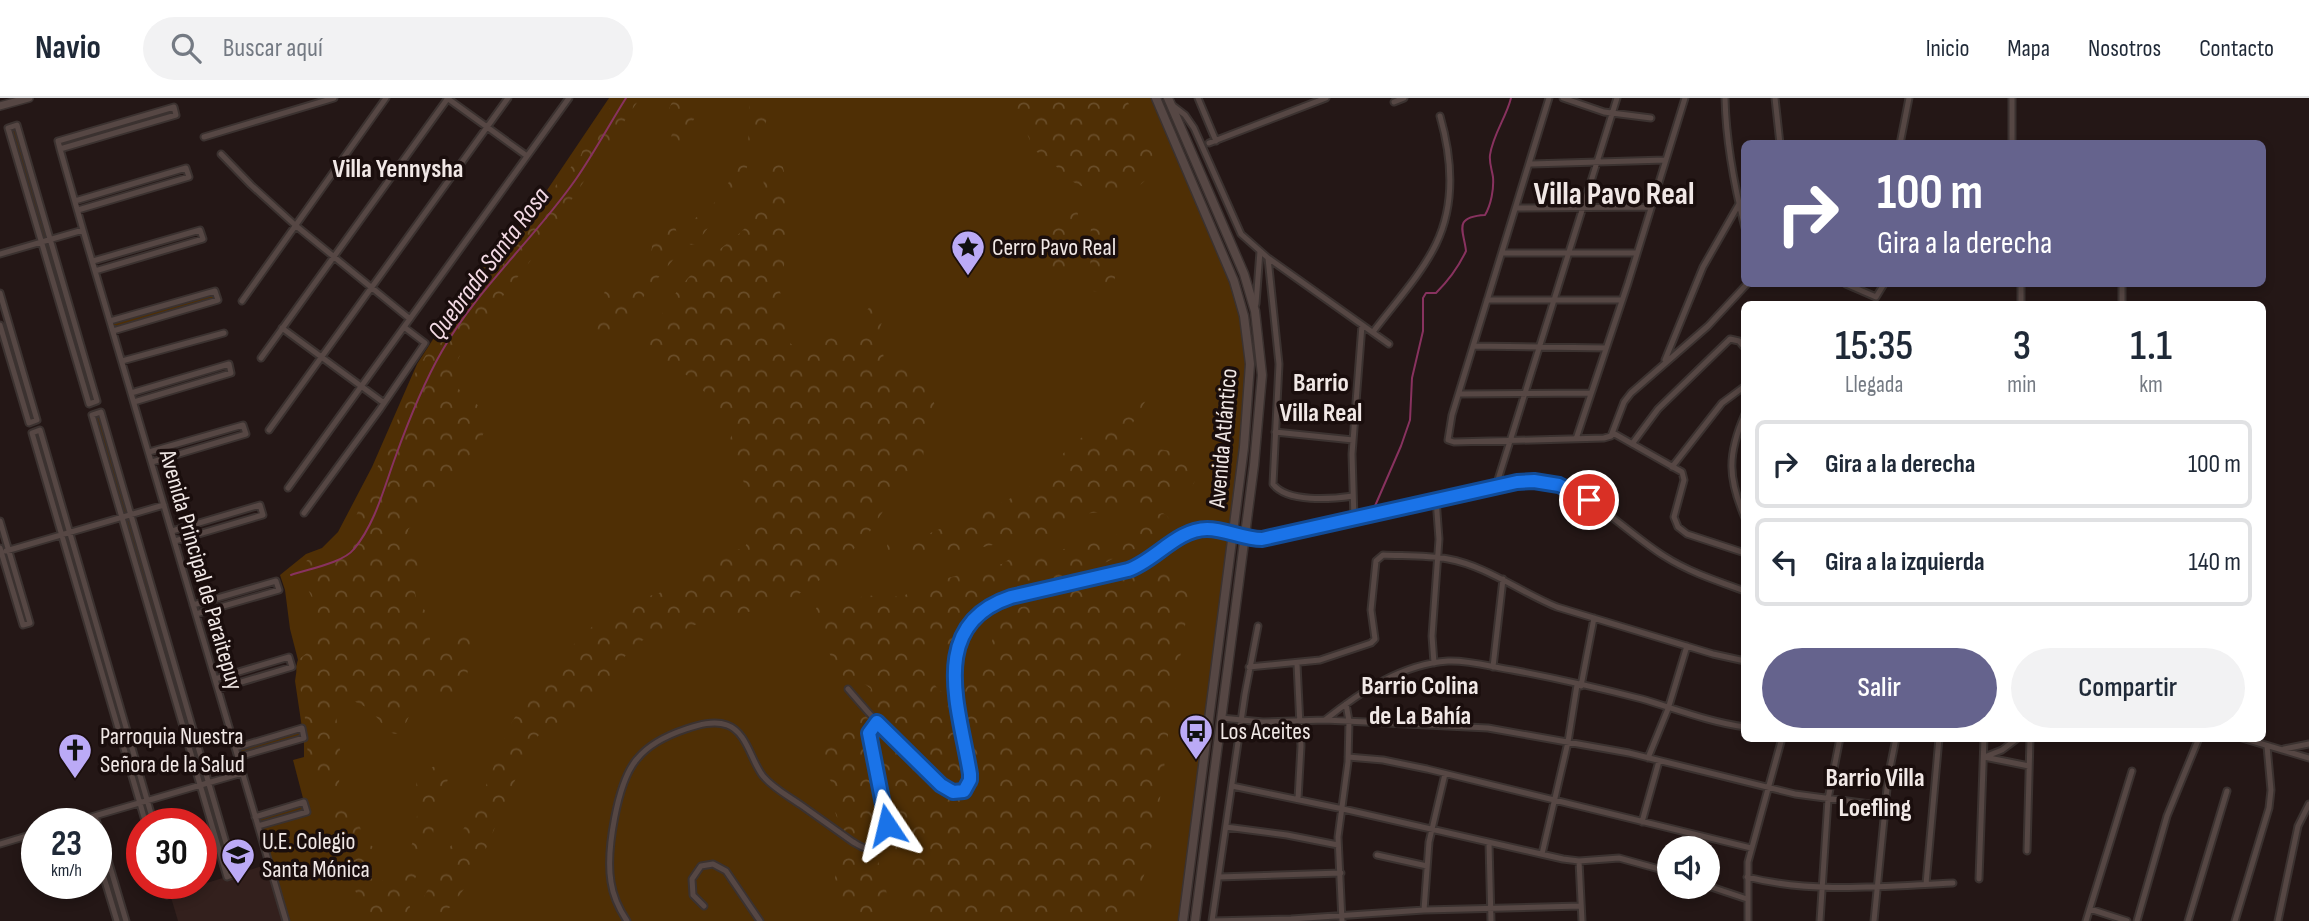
<!DOCTYPE html>
<html lang="es">
<head>
<meta charset="utf-8">
<style>
	body { margin:0; font-family:"Sofia Sans Condensed",sans-serif; background:#f2f2f3; color:#1f2937; height:100vh; display:flex; flex-direction:column; font-size:26px; white-space:nowrap }
	* { box-sizing:border-box; margin:0 }
	p { font-size:23px; color:#747a83 }
	.icon { flex:none; width:38px; height:38px; fill:none; stroke:currentColor; stroke-width:2; stroke-linecap:round; stroke-linejoin:round }
	.map { position:relative; flex:1; overflow:hidden }
	.panel { position:absolute; left:1741px; top:203px; width:525px; height:441px; display:flex; flex-direction:column; background:#fff; border-radius:10px; box-shadow:0 4px 10px #0003 }
	.panel>* { flex:none }
	.banner { position:absolute; left:1741px; top:42px; width:525px; height:147px; border-radius:10px; box-shadow:0 4px 10px #0003; background:#65638d; color:#fff; overflow:hidden }
	.tools { position:absolute; left:1657px; top:738px; display:grid; gap:14px }
	.tools a { display:grid; place-items:center; width:63px; height:63px; border-radius:50%; background:#fff; box-shadow:0 4px 10px #0003; font-size:35px }
	.speed { position:absolute; left:21px; top:710px; display:flex; gap:14px; font-size:35px; font-weight:700; text-align:center }
	.speed>* { display:grid; place-content:center; width:91px; height:91px; border-radius:50%; background:#fff; box-shadow:0 4px 10px #0003; line-height:1 }
	.speed small { font-size:18px; font-weight:400 }
	.speed .limit { border:10px solid #d22; background:#fff; color:#111 }
	.pin { position:absolute; display:grid; place-items:center; width:60px; height:60px; color:#fff; margin:-30px; border:4px solid #fff; border-radius:50%; box-shadow:0 2px 7px #0007 }
	.me { position:absolute; width:77px; margin:-38px; rotate:350deg; stroke-linejoin:round; filter:drop-shadow(0 0 5px #0008) }
	.turn { display:flex; align-items:center; gap:24px; height:147px; padding:0 21px; font-size:32px }
	.turn .icon { width:91px; height:91px; stroke-width:2.5 }
	.turn b { display:block; font-size:49px; line-height:60px }
	.eta { display:flex; justify-content:space-evenly; align-items:center; height:119px; text-align:center }
	.eta b { font-size:42px; font-weight:600; line-height:49px }
	.button { display:flex; gap:14px; margin-top:auto; padding:14px 21px }
	.button a { flex:1; height:80px; border-radius:42px; background:#65638d; color:#fff; font-size:28px; font-weight:600; line-height:80px; text-align:center }
	.button a+a { background:#f2f2f3; color:#1f2937 }
	ul { padding:0; list-style:none }
	li { display:flex; align-items:center; gap:21px; height:88px; margin:0 14px 10px; padding:0 7px; border:4px solid #e0e1e3; border-radius:10px }
	li div { flex:1 }
	li b { display:block; font-size:26px }
	li em { font-style:normal }
	header { display:flex; align-items:center; gap:42px; box-sizing:border-box; height:98px; padding:0 35px; background:#fff; border-bottom:2px solid #e0e1e3 }
	header strong { font-size:33px }
	nav { display:flex; gap:38px; margin-inline-start:auto; font-size:24px }
	.search { width:490px; height:63px; background:#f2f2f3; display:flex; align-items:center; gap:18px; box-sizing:border-box; padding:0 24px; border-radius:38px; color:#747a83; font-size:26px }
	.map>svg:first-child { display:block }
	.built { fill:#33201d }
	.grass { fill:#4f2f05 }
	.forest { fill:url(#forest-crowns) }
	.lines { fill:none; stroke-linecap:round; stroke-linejoin:round }
	.stream { stroke:#88325f; stroke-width:2 }
	.minor-casing { stroke:#3b3230; stroke-width:9 }
	.tertiary-casing { stroke:#3b3230; stroke-width:10 }
	.secondary-casing { stroke:#3b3230; stroke-width:11 }
	.minor { stroke:#564744; stroke-width:5 }
	.tertiary { stroke:#564744; stroke-width:7 }
	.secondary { stroke:#564744; stroke-width:8 }
	.route-casing { stroke:#114b97; stroke-width:18 }
	.route { stroke:#1a73e8; stroke-width:12 }
	.labels { text-anchor:middle; dominant-baseline:central; stroke-width:7; stroke-linejoin:round; paint-order:stroke }
	.poi-label { font-size:24px; fill:#f1e8e6; stroke:#1a0e0d; text-anchor:start }
	.street-label { font-size:24px; fill:#f1e8e6; stroke:#1a0e0d }
	.neighbourhood-label { font-size:26px; font-weight:bold; fill:#f1e8e6; stroke:#1a0e0d }
	.water-label { font-size:26px; font-style:italic; fill:#f4dbe5; stroke:#1a0e0d }
	.district-label { font-size:32px; font-weight:bold; fill:#f1e8e6; stroke:#1a0e0d }
</style>
</head>
<body>
<header>
<strong>Navio</strong>
<div class="search"><svg class="icon" aria-label="search" viewBox="0 0 24 24"><circle cx="10" cy="10" r="6"/><path d="M15 15l6 6"/></svg>Buscar aquí</div>
<nav><a>Inicio</a><a>Mapa</a><a>Nosotros</a><a>Contacto</a></nav>
</header>
<div class="map">
<svg width="2309" height="823" viewBox="0 0 2309 823">
	<defs>
		<pattern id="forest-crowns" width="20" height="18" patternUnits="userSpaceOnUse" patternTransform="scale(1.75)"><rect width="20" height="18" fill="#4f2f05"/><path d="M2 6a3 3 0 1 1 6 0M12 15a3 3 0 1 1 6 0" fill="none" stroke="#694d29"/></pattern>
	</defs>
	<rect width="100%" height="100%" fill="#241716"/>
	<path class="built" d="M 269,766 L 286,823 L 178,823 L 170,796 Z"/>
	<path class="grass" d="M 609,0 L 1156,0 L 1242,208 L 1249,302 L 1183,823 L 286,823 L 255,719 L 304,704 L 293,662 L 304,659 L 304,640 L 238,659 L 235,650 L 302,630 L 295,583 L 298,562 L 290,531 L 285,492 L 280,477 L 306,456 L 322,450 L 338,434 L 372,369 L 417,266 L 441,229 L 463,203 L 486,164 L 535,110 Z
		M 17,27 L 97,303 L 89,306 L 8,30 Z
		M 215,193 L 218,202 L 113,233 L 110,223 Z
		M 101,314 L 235,776 L 227,779 L 92,317 Z
		M 40,332 L 154,726 L 146,726 L 32,335 Z"/>
	<path class="forest" d="M 615,0 L 640,0 L 531,162 L 467,244 L 457,263 L 453,280 L 455,288 L 480,309 L 487,326 L 478,349 L 459,367 L 408,432 C 409,442 417,448 418,457 C 421,468 415,479 415,490 C 414,504 423,507 428,518 C 434,531 427,544 431,556 C 447,555 451,540 459,529 L 470,533 L 476,539 L 463,593 L 453,604 L 424,590 C 412,598 407,642 392,635 C 383,631 377,617 369,611 C 359,604 348,603 341,593 L 336,594 L 334,599 L 340,652 L 339,689 L 331,695 L 316,696 L 309,672 L 304,609 L 296,569 L 298,562 L 312,551 C 314,540 319,528 318,517 C 316,499 296,483 307,462 L 325,459 L 344,446 L 348,440 L 361,405 L 392,337 L 413,279 L 427,255 L 446,228 L 465,209 L 497,158 L 541,113 L 556,87 L 581,57 L 587,39 L 608,14 Z
		M 674,0 L 706,0 C 693,16 687,46 671,57 L 667,54 L 673,32 L 667,15 Z
		M 750,0 L 776,0 L 739,88 L 696,146 L 691,147 L 686,144 L 687,130 L 694,121 L 710,110 L 724,93 L 748,49 Z
		M 996,0 L 1126,0 C 1132,14 1155,50 1153,64 C 1147,106 1091,99 1066,79 C 1061,76 1059,71 1055,67 C 1049,61 1040,58 1034,51 C 1030,45 1029,38 1025,32 C 1017,20 1006,9 996,0 Z
		M 772,62 L 782,65 L 787,87 L 788,142 L 780,193 L 790,245 L 798,252 L 804,251 L 824,231 L 840,232 L 850,237 C 862,228 865,202 882,206 L 885,215 L 878,236 C 886,250 879,258 891,274 C 901,271 907,263 918,263 L 924,272 L 923,287 L 933,300 L 935,309 L 934,322 L 925,343 L 923,359 L 904,381 L 867,438 L 826,478 L 782,507 L 703,523 L 678,535 L 643,542 L 629,553 L 594,599 L 539,637 L 530,647 L 476,774 L 452,808 L 432,821 L 425,818 L 420,807 L 447,753 L 475,715 L 510,628 L 521,608 L 558,562 L 603,518 L 640,501 L 681,488 L 732,454 L 745,449 L 758,423 L 758,412 L 746,394 L 740,369 L 729,357 L 726,350 L 734,332 L 734,324 L 728,315 L 717,309 L 695,283 L 673,268 L 647,257 L 644,252 C 656,222 678,187 702,166 C 722,147 753,132 762,103 C 766,90 762,78 763,65 Z
		M 1069,108 L 1077,110 C 1081,129 1075,155 1067,172 L 1057,174 C 1040,159 1045,147 1052,129 C 1056,119 1060,113 1069,108 Z
		M 1096,109 L 1101,112 L 1102,135 L 1110,148 L 1116,176 L 1111,193 L 1106,196 L 1093,193 L 1090,186 L 1091,117 L 1093,110 Z
		M 665,120 L 673,120 L 679,144 L 673,162 L 648,192 L 609,250 L 603,253 C 581,241 598,211 605,193 C 613,190 621,190 628,186 C 645,177 655,154 652,135 Z
		M 1149,286 L 1153,290 L 1127,335 L 1126,347 L 1131,352 L 1158,351 L 1190,356 L 1197,361 L 1199,370 L 1198,378 L 1192,388 L 1185,391 L 1138,410 L 1083,416 L 1074,419 L 1056,435 L 1036,437 C 1002,445 918,467 888,456 L 887,446 L 891,442 L 928,436 L 1006,403 L 1043,381 L 1070,347 L 1105,325 L 1121,313 L 1142,290 Z
		M 1163,415 L 1168,419 L 1170,433 L 1157,447 L 1141,452 L 1132,451 L 1089,473 L 1075,478 L 1024,483 L 967,510 L 960,521 L 961,530 L 951,546 L 943,548 L 933,546 C 916,570 933,590 954,603 L 961,598 L 987,559 L 998,524 L 1017,510 L 1038,505 L 1099,484 L 1151,472 L 1160,472 L 1186,482 L 1190,494 C 1184,536 1177,579 1170,622 C 1163,670 1155,792 1120,823 L 1102,823 L 1106,813 L 1103,811 L 1099,812 L 1092,823 L 906,823 L 910,803 L 909,768 L 893,757 L 880,755 L 877,761 C 885,783 891,800 884,823 L 843,823 L 835,780 L 838,763 L 847,747 L 835,714 L 835,690 L 820,666 L 819,651 L 825,638 C 841,629 846,637 852,616 L 865,617 L 867,610 L 866,604 L 871,591 L 866,587 L 849,586 L 835,566 L 812,522 L 813,516 L 817,509 L 828,503 L 877,497 L 901,499 L 932,484 L 975,473 L 985,467 L 1002,466 L 1011,460 L 1055,453 L 1082,447 L 1090,442 L 1110,439 L 1121,435 L 1142,420 Z
		M 441,668 L 449,678 L 435,721 L 432,743 L 408,796 L 412,823 L 366,823 C 358,802 359,789 339,776 L 330,734 L 330,704 L 334,701 L 344,700 L 347,704 L 354,704 L 363,741 L 373,749 L 377,758 L 371,775 L 373,784 L 378,785 L 400,773 L 406,763 L 414,740 L 419,703 L 416,690 L 417,683 L 432,669 Z"/>
	<g class="lines">
		<path class="stream" d="M 1375,408 L 1401,348 L 1410,322 L 1412,280 L 1423,233 L 1423,200 L 1426,195 L 1436,195 C 1449,182 1458,170 1466,153 C 1464,133 1452,119 1485,117 C 1491,107 1494,91 1493,79 C 1492,72 1489,65 1490,57 C 1493,36 1506,20 1511,0
			M 291,477 C 308,471 343,465 354,451 C 375,426 384,390 395,360 C 408,324 423,286 442,253 C 478,190 535,140 576,81 C 594,55 609,27 626,0"/>
		<g class="minor-casing">
			<path id="minor" d="M 447,0 L 527,58
				M 1198,0 L 1216,43
				M 1549,0 L 1452,317 L 1448,342 L 1454,344 L 1604,340 L 1611,338 L 1624,304 L 1631,295 L 1708,228 L 1747,186
				M 1563,0 L 1604,14 L 1651,20
				M 1725,0 C 1726,44 1734,87 1745,130
				M 1775,0 L 1780,46
				M 1394,4 L 1404,0
				M 1172,7 L 1185,17 L 1194,30 L 1241,136 L 1268,160 L 1389,246
				M 17,27 L 97,303 L 89,306 L 8,30 Z
				M 204,39 L 334,0
				M 1209,45 L 1326,0
				M 1900,46 L 1909,0
				M 2012,46 L 2012,0
				M 60,51 L 176,17 L 174,9 L 58,43 L 60,51 L 83,132 L 286,823
				M 221,56 L 251,87 L 295,127 L 410,221
				M 1531,66 L 1665,62
				M 75,103 L 186,70 L 189,79 L 78,112
				M 1516,110 L 1651,109
				M 1502,155 L 1637,155
				M 0,156 L 83,132
				M 1268,160 L 1279,266 L 1273,386 C 1287,405 1332,401 1353,398
				M 93,163 L 200,132 L 203,141 L 95,173
				M 1846,186 L 1876,199 L 1884,186
				M 2122,186 L 2122,206
				M 0,195 L 37,322 L 29,325 L 0,227
				M 1487,202 L 1622,202
				M 242,203 L 386,0
				M 1256,206 L 1260,153
				M 2021,206 L 2021,186
				M 110,223 L 215,193 L 218,202 L 113,233
				M 282,230 L 384,305
				M 1373,234 C 1394,206 1421,177 1436,146 C 1456,105 1452,60 1440,18
				M 1473,248 L 1606,250
				M 261,260 L 448,0
				M 1665,262 L 1703,169 L 1739,106
				M 122,263 L 224,235
				M 131,295 L 229,266 L 231,275 L 134,304
				M 1459,296 L 1591,295
				M 101,314 L 235,776 L 227,779 L 92,317 Z
				M 1745,316 C 1727,357 1728,380 1745,420
				M 269,332 L 508,0
				M 1275,334 L 1353,342
				M 1613,335 L 1682,374 L 1684,382 L 1674,419 L 1678,429 L 1687,436 L 1745,455
				M 1576,341 L 1628,185 L 1685,0
				M 1632,346 L 1658,311 L 1730,241 L 1739,243 L 1745,250
				M 149,354 L 243,327 L 246,336 L 152,364
				M 1672,369 L 1722,305 L 1745,288
				M 1496,388 L 1617,0
				M 288,390 L 569,0
				M 304,415 L 380,311 L 425,245 L 404,229
				M 1354,421 L 1352,356 L 1362,227
				M 0,423 L 30,525 L 23,527 L 0,450
				M 172,433 L 260,407 L 263,417 L 175,443
				M 6,453 L 164,407
				M 193,507 L 276,483 L 279,492 L 196,516
				M 1434,565 L 1432,538 L 1439,441 L 1436,401
				M 1297,566 L 1301,648 L 1298,701
				M 1249,569 L 1320,562 L 1371,545 L 1375,541 L 1371,512 L 1376,463 L 1383,457 C 1404,458 1427,457 1448,461 C 1487,468 1520,494 1557,509 L 1713,556 L 1745,563
				M 1493,569 L 1503,481
				M 215,581 L 289,559 L 292,569 L 218,591
				M 1581,588 L 1594,520
				M 848,591 C 866,612 937,695 961,695 L 968,688 L 970,676 C 967,658 965,640 962,623 C 958,600 949,576 956,554 C 980,477 1076,495 1135,470 C 1158,460 1175,437 1200,432 C 1223,428 1244,444 1268,441 L 1518,384 C 1577,377 1618,429 1664,458 C 1689,474 1717,483 1745,493
				M 1221,620 L 1263,624 L 1325,622 L 1488,630 L 1629,655 L 1795,696 L 1885,708
				M 1325,622 C 1360,594 1402,566 1448,563 C 1469,562 1492,569 1512,572 C 1555,580 1599,590 1642,601 C 1676,611 1709,624 1745,629
				M 2242,640 L 2309,660
				M 235,650 L 302,630 L 304,640 L 238,659
				M 2284,651 L 2309,646
				M 1987,658 L 2002,652 L 2018,640
				M 1348,659 L 1383,662 L 1427,671 L 1751,750
				M 1984,659 L 2029,668
				M 1648,660 L 1668,611 L 1687,548
				M 1232,688 L 1343,711 L 1563,761 L 1579,763 L 1619,760 L 1670,774
				M 95,718 L 126,823
				M 255,719 L 304,704 L 307,714 L 258,728
				M 1642,724 L 1659,663
				M 67,726 L 242,675
				M 146,726 L 32,335 L 40,332 L 154,726
				M 1226,729 L 1287,737 L 1338,747
				M 1489,745 L 1491,823
				M 0,746 L 37,735
				M 96,753 L 117,823
				M 2027,753 L 2030,640
				M 1542,756 L 1568,644 L 1577,587
				M 1377,757 L 1427,768
				M 1579,763 L 1582,823
				M 1219,779 L 1341,775
				M 1747,779 C 1814,796 1885,788 1953,785
				M 1979,781 L 1984,640
				M 163,786 L 167,797 L 174,795 L 172,786
				M 1926,786 L 1939,640
				M 1708,788 L 1747,801
				M 704,808 L 693,797 L 692,781 L 701,768 L 713,766 L 726,773 L 760,823
				M 2090,811 L 2127,823
				M 1424,812 L 1429,744 L 1445,676
				M 627,823 C 619,811 613,798 611,784 C 606,754 617,684 637,661 C 649,646 668,637 686,631 C 698,627 714,622 727,627 C 747,634 751,663 763,678 C 773,690 788,698 801,707 C 818,719 836,732 853,744 C 860,748 865,752 873,749 C 901,737 873,662 869,639 L 871,631 L 877,624
				M 1212,823 L 1291,821 L 1424,812 L 1581,808
				M 1212,823 L 1245,596 L 1258,528
				M 1342,823 L 1338,739 L 1348,664 L 1349,623 L 1346,606
				M 1748,823 L 1748,764 L 1782,640
				M 1820,823 L 1828,701 L 1840,640
				M 1874,823 L 1888,680 L 1896,640
				M 2086,823 L 2132,673
				M 2137,823 L 2167,718 L 2199,640
				M 2188,823 L 2227,693
				M 2235,823 L 2269,710 L 2271,692 L 2267,648
				M 2278,823 L 2298,728 L 2309,706"/>
		</g>
		<g class="tertiary-casing">
			<path id="tertiary" d="M 0,8 L 29,0"/>
		</g>
		<g class="secondary-casing">
			<path id="secondary" d="M 1156,0 L 1234,183 L 1244,218 L 1250,266 L 1244,349 L 1183,823
				M 1168,0 L 1244,176 L 1255,213 L 1262,277 L 1254,367 L 1195,823"/>
		</g>
		<use href="#minor" class="minor"/>
		<use href="#tertiary" class="tertiary"/>
		<use href="#secondary" class="secondary"/>
	</g>
	<g class="lines">
		<g class="route-casing">
			<path id="route" d="M 887,727 L 869,635 L 877,624 L 941,687 L 953,694 L 964,693 L 970,682 L 970,676 C 960,612 926,527 1011,499 L 1128,472 C 1155,463 1177,431 1207,431 C 1226,431 1243,441 1262,441 L 1517,384 L 1534,383 L 1559,387 L 1589,402"/>
		</g>
		<use href="#route" class="route"/>
	</g>
	<defs>
		<g id="sight-pin" transform="scale(1.75)"><path d="M0 17L-7.5 6A9.5 9.5 0 1 1 7.5 6Z" fill="#bbaaf6" stroke="#1a0e0d"/><path d="M0-6L1.8-2.2L6-1.7L2.9 1.2L3.7 5.4L0 3.3L-3.7 5.4L-2.9 1.2L-6-1.7L-1.8-2.2Z" fill="#111"/></g>
		<g id="bus-pin" transform="scale(1.75)"><path d="M0 17L-7.5 6A9.5 9.5 0 1 1 7.5 6Z" fill="#bbaaf6" stroke="#1a0e0d"/><path d="M-5-6H5V4H4V6H2V4H-2V6H-4V4H-5ZM-3.5-4V0h7V-4ZM-3.5 1.2v1.5H-2V1.2ZM2 1.2v1.5H3.5V1.2Z" fill="#111"/></g>
		<g id="church-pin" transform="scale(1.75)"><path d="M0 17L-7.5 6A9.5 9.5 0 1 1 7.5 6Z" fill="#bbaaf6" stroke="#1a0e0d"/><path d="M-1.2-6h2.4v3.5h3.3v2.4h-3.3V6h-2.4V-.1h-3.3v-2.4h3.3Z" fill="#111"/></g>
		<g id="school-pin" transform="scale(1.75)"><path d="M0 17L-7.5 6A9.5 9.5 0 1 1 7.5 6Z" fill="#bbaaf6" stroke="#1a0e0d"/><path d="M0-5L7-2L0 1L-7-2ZM-4 1L0 2.5L4 1V4Q0 6-4 4Z" fill="#111"/></g>
	</defs>
	<g fill-rule="evenodd">
		<use href="#sight-pin" x="968" y="149"/>
		<use href="#bus-pin" x="1196" y="633"/>
		<use href="#church-pin" x="75" y="652"/>
		<use href="#school-pin" x="238" y="757"/>
	</g>
	<g class="labels">
		<g class="poi-label">
			<text x="992" y="149">Cerro Pavo Real</text>
			<text x="1220" y="633">Los Aceites</text>
			<text x="100" y="638">Parroquia Nuestra<tspan x="100" dy="28">Señora de la Salud</tspan></text>
			<text x="262" y="743">U.E. Colegio<tspan x="262" dy="28">Santa Mónica</tspan></text>
		</g>
		<g class="street-label">
			<text transform="translate(1223 340) rotate(-85)">Avenida Atlántico</text>
			<text transform="translate(201 472) rotate(74)">Avenida Principal de Paraitepuy</text>
		</g>
		<g class="neighbourhood-label">
			<text x="398" y="71">Villa Yennysha</text>
			<text x="1321" y="285">Barrio<tspan x="1321" dy="30">Villa Real</tspan></text>
			<text x="1420" y="588">Barrio Colina<tspan x="1420" dy="30">de La Bahía</tspan></text>
			<text x="1875" y="680">Barrio Villa<tspan x="1875" dy="30">Loefling</tspan></text>
		</g>
		<g class="water-label">
			<text transform="translate(489 166) rotate(-53)">Quebrada Santa Rosa</text>
		</g>
		<g class="district-label">
			<text x="1614" y="96">Villa Pavo Real</text>
		</g>
	</g>
</svg>
<div class="tools">
<a><svg class="icon" aria-label="sound" viewBox="0 0 24 24"><path d="M4 9h4l5-4v14l-5-4H4zM17 9q2 3 0 6"/></svg></a>
</div>
<div class="speed"><div>23<small>km/h</small></div><div class="limit">30</div></div>
<div class="pin" style="left:1589px;top:402px;background:#d93025"><svg class="icon" aria-label="arrive" viewBox="0 0 24 24"><path d="M6 21V4h12l-3 4 3 4H6"/></svg></div>
<svg class="me" style="left:887px;top:727px" viewBox="-20 -20 40 40"><path d="M0-17L14 15 0 8-14 15z" fill="#1a73e8" stroke="#fff" stroke-width="4"/></svg>
<div class="banner">
<div class="turn"><svg class="icon" aria-label="right" viewBox="0 0 24 24"><path d="M7 20v-9h11M14 6l5 5-5 5"/></svg><div><b>100 m</b>Gira a la derecha</div></div>
</div>
<section class="panel">
<div class="eta">
<div><b>15:35</b><p>Llegada</p></div>
<div><b>3</b><p>min</p></div>
<div><b>1.1</b><p>km</p></div>
</div>
<ul>
<li><svg class="icon" aria-label="right" viewBox="0 0 24 24"><path d="M7 20v-9h11M14 6l5 5-5 5"/></svg><div><b>Gira a la derecha</b></div><em>100 m</em></li>
<li><svg class="icon" aria-label="left" viewBox="0 0 24 24"><path d="M17 20v-9H6M10 6l-5 5 5 5"/></svg><div><b>Gira a la izquierda</b></div><em>140 m</em></li>
</ul>
<div class="button"><a>Salir</a><a>Compartir</a></div>
</section>
</div>
</body>
</html>
